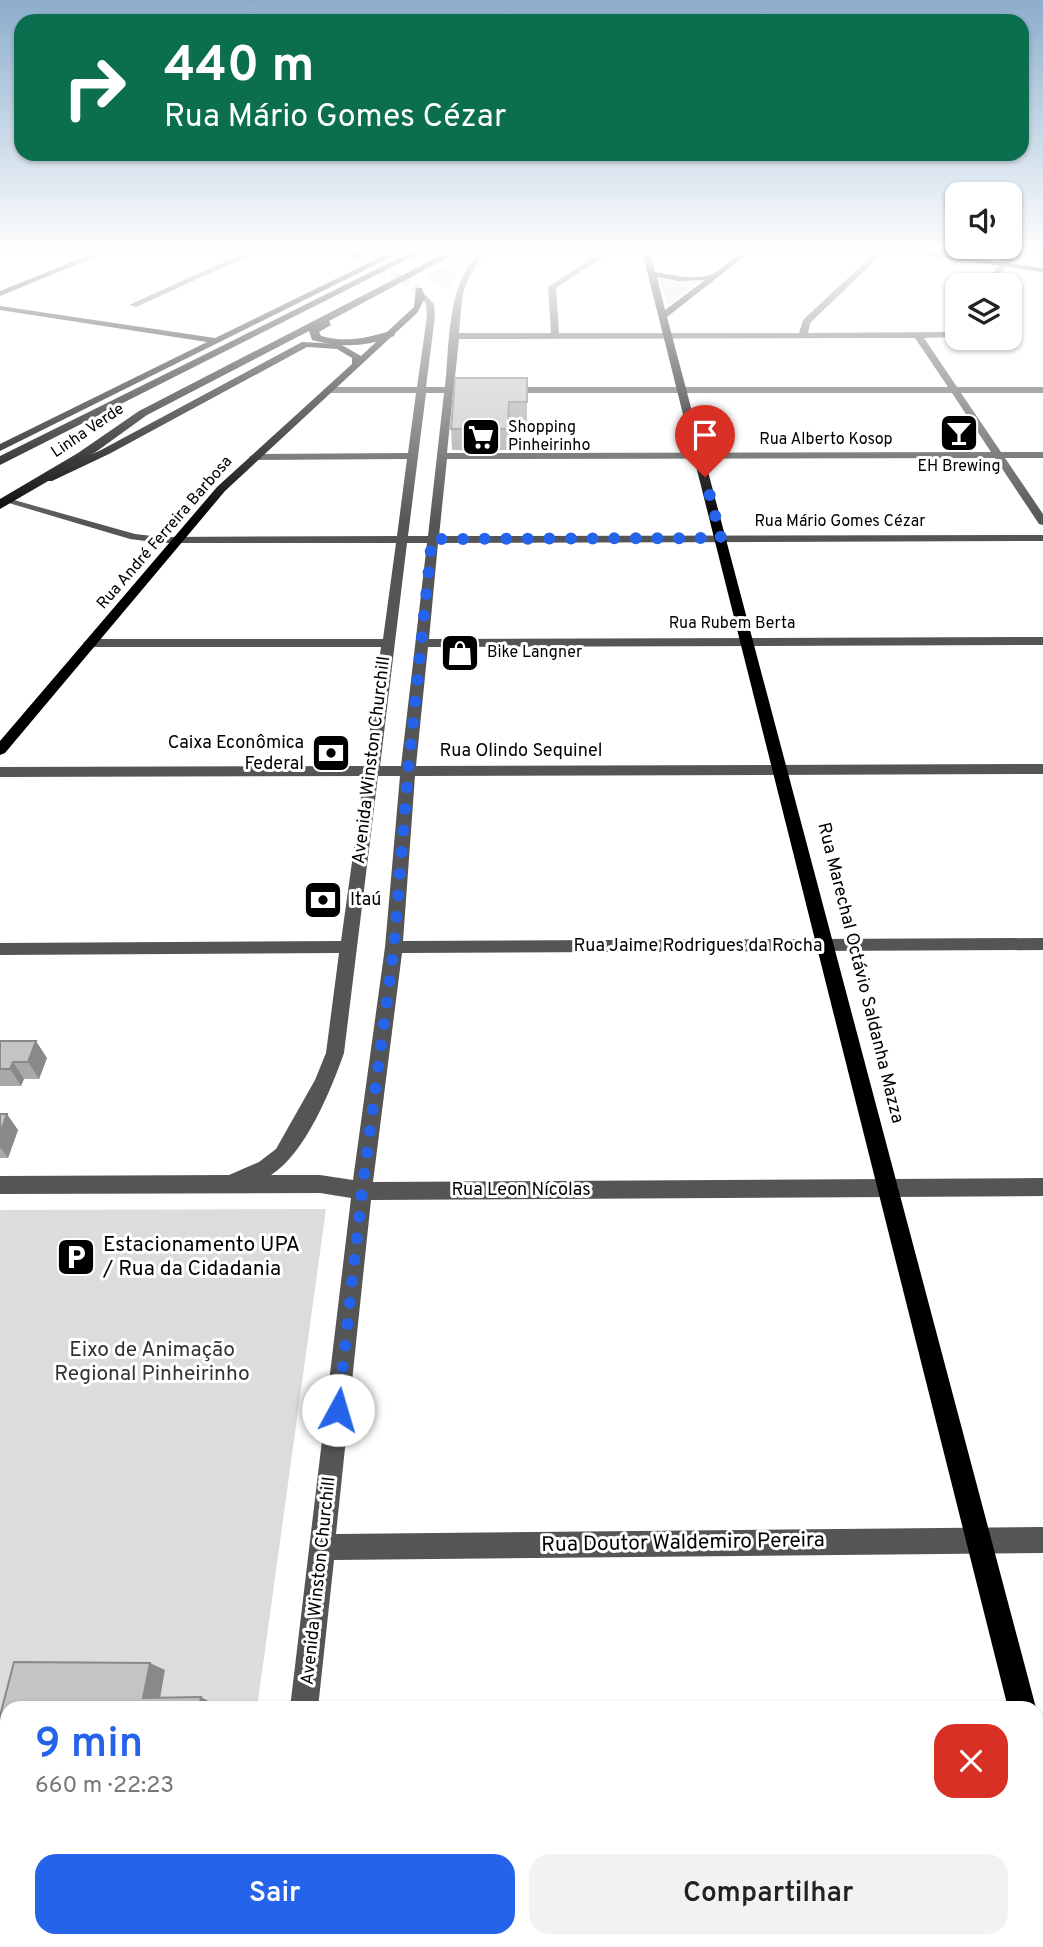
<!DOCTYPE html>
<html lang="pt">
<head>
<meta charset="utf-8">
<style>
	body { margin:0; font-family:Overpass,sans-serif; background:#f2f2f2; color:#222; height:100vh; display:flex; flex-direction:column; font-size:26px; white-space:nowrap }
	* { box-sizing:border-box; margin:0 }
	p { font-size:23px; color:#767676 }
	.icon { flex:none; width:38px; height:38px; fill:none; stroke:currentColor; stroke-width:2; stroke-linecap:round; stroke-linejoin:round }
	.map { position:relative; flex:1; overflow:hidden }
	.side { position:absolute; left:0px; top:1701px; width:1043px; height:247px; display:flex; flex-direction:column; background:#fff; border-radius:21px 21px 0 0; box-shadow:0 2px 5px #0004 }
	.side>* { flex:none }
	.hud { position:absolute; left:14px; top:14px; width:1015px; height:147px; border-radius:21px; box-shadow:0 2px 5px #0004; background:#0b6e4f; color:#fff; overflow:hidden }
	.controls { position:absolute; left:945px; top:182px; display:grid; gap:14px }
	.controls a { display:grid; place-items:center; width:77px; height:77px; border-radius:14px; background:#fff; box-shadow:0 2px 5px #0004; font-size:35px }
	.pin { position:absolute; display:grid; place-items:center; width:60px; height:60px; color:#fff; margin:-72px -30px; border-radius:50% 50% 50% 0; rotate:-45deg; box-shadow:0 0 7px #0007 }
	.pin .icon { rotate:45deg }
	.me { position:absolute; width:77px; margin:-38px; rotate:6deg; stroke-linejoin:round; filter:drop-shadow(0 0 5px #0008) }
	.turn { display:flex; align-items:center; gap:24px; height:147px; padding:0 35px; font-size:32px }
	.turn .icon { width:91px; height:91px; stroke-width:2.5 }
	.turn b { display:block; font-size:49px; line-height:60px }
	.round { display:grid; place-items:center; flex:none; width:74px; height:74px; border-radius:21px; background:#f2f2f2 }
	.head { display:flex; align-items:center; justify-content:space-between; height:119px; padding:0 35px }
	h1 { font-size:42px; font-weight:600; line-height:52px; color:#2563eb }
	.button { display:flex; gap:14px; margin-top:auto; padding:14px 35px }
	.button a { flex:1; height:80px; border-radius:21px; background:#2563eb; color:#fff; font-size:28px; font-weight:600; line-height:80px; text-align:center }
	.button a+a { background:#f2f2f2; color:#222 }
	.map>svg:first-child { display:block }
	.green { fill:#dcdcdc }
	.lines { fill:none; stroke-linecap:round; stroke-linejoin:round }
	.major-tunnel { stroke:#d9d9d9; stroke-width:8; stroke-dasharray:8 4.5; stroke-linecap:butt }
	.minor { fill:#555; fill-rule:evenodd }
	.major { fill:#000; fill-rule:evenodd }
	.highway { fill:#000; fill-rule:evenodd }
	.wall { fill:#a9a9a9 }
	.shaded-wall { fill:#898989 }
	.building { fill:#c4c4c4; stroke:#898989; stroke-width:2 }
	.route { stroke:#2563eb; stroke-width:12; stroke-dasharray:0 21.6 }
	.labels { text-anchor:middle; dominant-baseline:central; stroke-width:6; stroke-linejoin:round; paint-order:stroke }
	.far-poi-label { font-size:16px; fill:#000; stroke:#fff; text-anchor:start }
	.far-street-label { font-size:16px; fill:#000; stroke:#fff }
	.poi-label { font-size:18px; fill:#000; stroke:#fff; text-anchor:end }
	.street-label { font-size:18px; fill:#000; stroke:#fff }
	.near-poi-label { font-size:21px; fill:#000; stroke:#fff; text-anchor:start }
	.near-park-label { font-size:21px; fill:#333; stroke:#fff }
	.near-street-label { font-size:21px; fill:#000; stroke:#fff }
</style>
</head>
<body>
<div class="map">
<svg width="1043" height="1947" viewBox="0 0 1043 1947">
	<rect width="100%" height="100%" fill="#fff"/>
	<path class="green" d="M 468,255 L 457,270 L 449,290 L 423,276 Z
		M 659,279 L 698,282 L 669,305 Z
		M 326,1209 L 257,1708 L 7,1708 L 7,1941 L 224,1943 L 0,1945 L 0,1210 Z"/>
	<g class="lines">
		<path class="major-tunnel" d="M 358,256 L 419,290"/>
		<path class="minor" d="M 248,251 L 259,251 L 136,307 L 129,305 Z
			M 480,251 L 488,251 C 460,283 463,293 459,333 L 551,333 L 548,287 L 603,251 L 612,251 L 556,288 L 559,333 L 799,333 L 803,320 L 877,251 L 885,251 L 810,323 L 808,333 L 947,332 L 950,337 L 924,338 L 957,387 L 1043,387 L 1043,393 L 961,393 L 1001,452 L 1043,452 L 1043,458 L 1005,458 L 1043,514 L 1043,525 L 1039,524 L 995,458 L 447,459 L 439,536 L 1043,535 L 1043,541 L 438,543 L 429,639 L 1043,637 L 1043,645 L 428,647 L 416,766 L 1043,764 L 1043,774 L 415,776 L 403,941 L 1043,938 L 1043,950 L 402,953 L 373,1182 L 1043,1178 L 1043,1196 L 371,1200 L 336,1534 L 1043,1527 L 1043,1553 L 334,1560 L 318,1708 L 290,1708 L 351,1198 L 320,1193 L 0,1194 L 0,1176 L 229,1175 L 259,1162 L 276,1149 L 315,1080 L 326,1053 L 339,953 L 0,955 L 0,943 L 341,941 L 364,776 L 0,777 L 0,767 L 365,766 L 381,647 L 89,647 L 83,643 L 89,639 L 383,639 L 396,543 L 161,543 L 130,539 L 2,501 L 7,498 L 135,534 L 161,537 L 397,536 L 407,459 L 254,460 L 249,457 L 254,454 L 408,453 L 416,393 L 328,393 L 323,390 L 328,387 L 417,387 L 427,316 L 426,304 L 415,290 L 419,288 L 434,304 L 435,316 L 426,387 L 445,387 C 450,341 446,287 480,251 ZM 915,338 L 948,387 L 504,387 L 499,390 L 504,393 L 952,393 L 991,452 L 447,453 L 453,393 L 464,390 L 454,387 L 459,339 ZM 426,393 L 444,393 L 428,536 L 408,536 ZM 407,543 L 427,543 L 401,766 L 380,766 ZM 378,776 L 400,776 L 385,947 L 353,1180 L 320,1175 L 271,1175 C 305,1154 331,1090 344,1053 Z
			M 1011,251 L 1019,251 L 991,285 L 983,285 Z
			M 264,1941 L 295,1941 L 294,1947 L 262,1947 Z"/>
		<path class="major" d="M 99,251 L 110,251 L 0,296 L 0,291 Z
			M 343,251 L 353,251 L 362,256 L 355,258 Z
			M 393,251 L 403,251 L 0,451 L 0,444 L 207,342 L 0,310 L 0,306 L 215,338 Z
			M 642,251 L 650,251 L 655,272 C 672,275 696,281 712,274 C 727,268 734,251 751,251 L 667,317 L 1036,1708 L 1008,1708 ZM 657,277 L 679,281 L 705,280 L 665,310 Z
			M 896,251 L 918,251 L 1043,268 L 1043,272 Z
			M 416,288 L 422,288 L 425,298 L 417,313 L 225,491 L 5,753 L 0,755 L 0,741 L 217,487 L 352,364 L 352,358 L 337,349 L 307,347 L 109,454 L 52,481 L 44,481 L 44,477 L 101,450 L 302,342 L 340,344 L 361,356 L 414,307 Z
			M 1036,1750 L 1043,1753 L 1043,1805 L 1036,1803 Z"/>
		<path class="highway" d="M 413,251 L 424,251 L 0,465 L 0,456 Z
			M 449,251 L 460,251 L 329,321 L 331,325 L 319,332 L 321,336 C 346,343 366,338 390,331 L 395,334 L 394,336 C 366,347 341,348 312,340 L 309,331 L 147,415 L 86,459 L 0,509 L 0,499 L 78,453 L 139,411 Z"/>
	</g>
	<path class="wall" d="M 527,378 L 527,423 L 509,423 L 508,450 L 452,450 L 451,429 Z
		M 0,1041 L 47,1058 L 39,1079 L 24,1079 L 21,1086 L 0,1086 Z
		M 0,1114 L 18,1130 L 8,1158 L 0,1158 Z"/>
	<path class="shaded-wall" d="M 36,1041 L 47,1058 L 39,1079 L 28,1062 Z
		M 13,1062 L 24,1079 L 21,1086 L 10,1069 Z
		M 7,1114 L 18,1130 L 8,1158 L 0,1147 L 0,1133 Z
		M 150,1663 L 165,1670 L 159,1704 L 143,1698 Z
		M 201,1697 L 214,1704 L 214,1708 L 199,1708 Z"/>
	<path class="building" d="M 455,378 L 527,378 L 527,402 L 509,402 L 508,429 L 451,429 Z
		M 0,1041 L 36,1041 L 28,1062 L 13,1062 L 10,1069 L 0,1069 Z
		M 0,1114 L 7,1114 L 0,1133 Z
		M 14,1662 L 150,1663 L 143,1698 L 201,1697 L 199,1708 L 7,1708 L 7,1868 L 0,1868 L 0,1716 Z"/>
	<linearGradient id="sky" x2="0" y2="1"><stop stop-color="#8cadcc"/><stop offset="0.48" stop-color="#fff"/><stop offset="1" stop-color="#fff" stop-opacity="0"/></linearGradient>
	<rect width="1043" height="524" fill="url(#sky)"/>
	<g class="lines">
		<path class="route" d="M 338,1410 L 362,1191 L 394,947 L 408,771 L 432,539 L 721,538 L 705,477"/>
	</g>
	<defs>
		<g id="bar-square" transform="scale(2.0125)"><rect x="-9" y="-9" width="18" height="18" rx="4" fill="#000" stroke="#fff"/><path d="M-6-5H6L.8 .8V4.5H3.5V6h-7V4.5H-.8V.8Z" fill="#fff"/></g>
		<g id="supermarket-square" transform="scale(2.0125)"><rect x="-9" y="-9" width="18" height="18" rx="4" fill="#000" stroke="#fff"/><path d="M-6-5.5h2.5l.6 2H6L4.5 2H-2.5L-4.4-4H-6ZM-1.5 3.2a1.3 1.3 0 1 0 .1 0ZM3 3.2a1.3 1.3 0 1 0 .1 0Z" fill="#fff"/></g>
		<g id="shop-square" transform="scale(2.0125)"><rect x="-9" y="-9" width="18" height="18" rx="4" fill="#000" stroke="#fff"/><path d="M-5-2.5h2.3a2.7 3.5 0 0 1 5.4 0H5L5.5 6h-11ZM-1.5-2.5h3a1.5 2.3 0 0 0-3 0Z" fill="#fff"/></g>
		<g id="bank-square" transform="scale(2.0125)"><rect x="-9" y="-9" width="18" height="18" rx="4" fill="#000" stroke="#fff"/><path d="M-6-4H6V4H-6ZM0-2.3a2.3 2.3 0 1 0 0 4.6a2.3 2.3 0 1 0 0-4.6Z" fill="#fff"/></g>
		<g id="parking-square" transform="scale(2.0125)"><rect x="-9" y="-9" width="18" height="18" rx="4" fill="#000" stroke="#fff"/><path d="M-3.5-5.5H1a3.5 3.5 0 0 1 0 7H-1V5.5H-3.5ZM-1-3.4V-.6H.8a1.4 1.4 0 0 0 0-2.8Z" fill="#fff"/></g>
	</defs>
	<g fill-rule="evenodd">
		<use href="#bar-square" x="959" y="433"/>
		<use href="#supermarket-square" x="481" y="437"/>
		<use href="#shop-square" x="460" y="653"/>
		<use href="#bank-square" x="331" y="753"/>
		<use href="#bank-square" x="323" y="900"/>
		<use href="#parking-square" x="76" y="1257"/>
	</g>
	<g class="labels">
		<g class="far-poi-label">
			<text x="508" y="428">Shopping<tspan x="508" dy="18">Pinheirinho</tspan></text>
			<text x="959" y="467" text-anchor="middle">EH Brewing</text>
			<text x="487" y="653">Bike Langner</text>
		</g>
		<g class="far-street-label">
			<text transform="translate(88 431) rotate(-34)">Linha Verde</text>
			<text x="826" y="440">Rua Alberto Kosop</text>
			<text x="840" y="522">Rua Mário Gomes Cézar</text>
			<text transform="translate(165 533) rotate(-49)">Rua André Ferreira Barbosa</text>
			<text x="732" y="624">Rua Rubem Berta</text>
		</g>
		<g class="poi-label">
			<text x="304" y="743">Caixa Econômica<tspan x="304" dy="21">Federal</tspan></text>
			<text x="350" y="900" text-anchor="start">Itaú</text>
		</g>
		<g class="street-label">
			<text x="521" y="751">Rua Olindo Sequinel</text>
			<text transform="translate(372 760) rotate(-83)">Avenida Winston Churchill</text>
			<text x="698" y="946">Rua Jaime Rodrigues da Rocha</text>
			<text transform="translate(860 973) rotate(76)">Rua Marechal Octávio Saldanha Mazza</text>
			<text x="521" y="1190">Rua Leon Nícolas</text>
			<text transform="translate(319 1581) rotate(-84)">Avenida Winston Churchill</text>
		</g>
		<g class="near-poi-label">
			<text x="103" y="1245">Estacionamento UPA<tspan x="103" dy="24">/ Rua da Cidadania</tspan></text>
		</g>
		<g class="near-park-label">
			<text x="152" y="1350">Eixo de Animação<tspan x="152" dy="24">Regional Pinheirinho</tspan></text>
		</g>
		<g class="near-street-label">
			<text transform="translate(683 1543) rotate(-1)">Rua Doutor Waldemiro Pereira</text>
		</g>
	</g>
</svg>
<div class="controls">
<a><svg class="icon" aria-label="sound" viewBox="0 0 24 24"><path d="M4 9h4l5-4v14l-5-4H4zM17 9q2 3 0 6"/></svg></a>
<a><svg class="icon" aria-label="layers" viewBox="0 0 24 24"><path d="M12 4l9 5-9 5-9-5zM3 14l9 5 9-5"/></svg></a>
</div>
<div class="pin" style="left:705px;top:477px;background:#d93025"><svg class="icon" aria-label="arrive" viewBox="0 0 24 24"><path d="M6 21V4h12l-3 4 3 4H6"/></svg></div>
<svg class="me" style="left:338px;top:1410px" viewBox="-20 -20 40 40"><circle r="19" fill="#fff"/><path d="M0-13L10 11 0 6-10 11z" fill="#2563eb"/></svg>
<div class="hud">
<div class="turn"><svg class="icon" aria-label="right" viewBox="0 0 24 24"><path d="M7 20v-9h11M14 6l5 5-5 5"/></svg><div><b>440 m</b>Rua Mário Gomes Cézar</div></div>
</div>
<section class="side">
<div class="head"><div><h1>9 min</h1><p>660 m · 22:23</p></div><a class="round" style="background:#d93025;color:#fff"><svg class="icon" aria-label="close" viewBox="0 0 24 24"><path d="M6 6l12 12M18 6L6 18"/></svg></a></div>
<div class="button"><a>Sair</a><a>Compartilhar</a></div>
</section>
</div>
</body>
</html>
